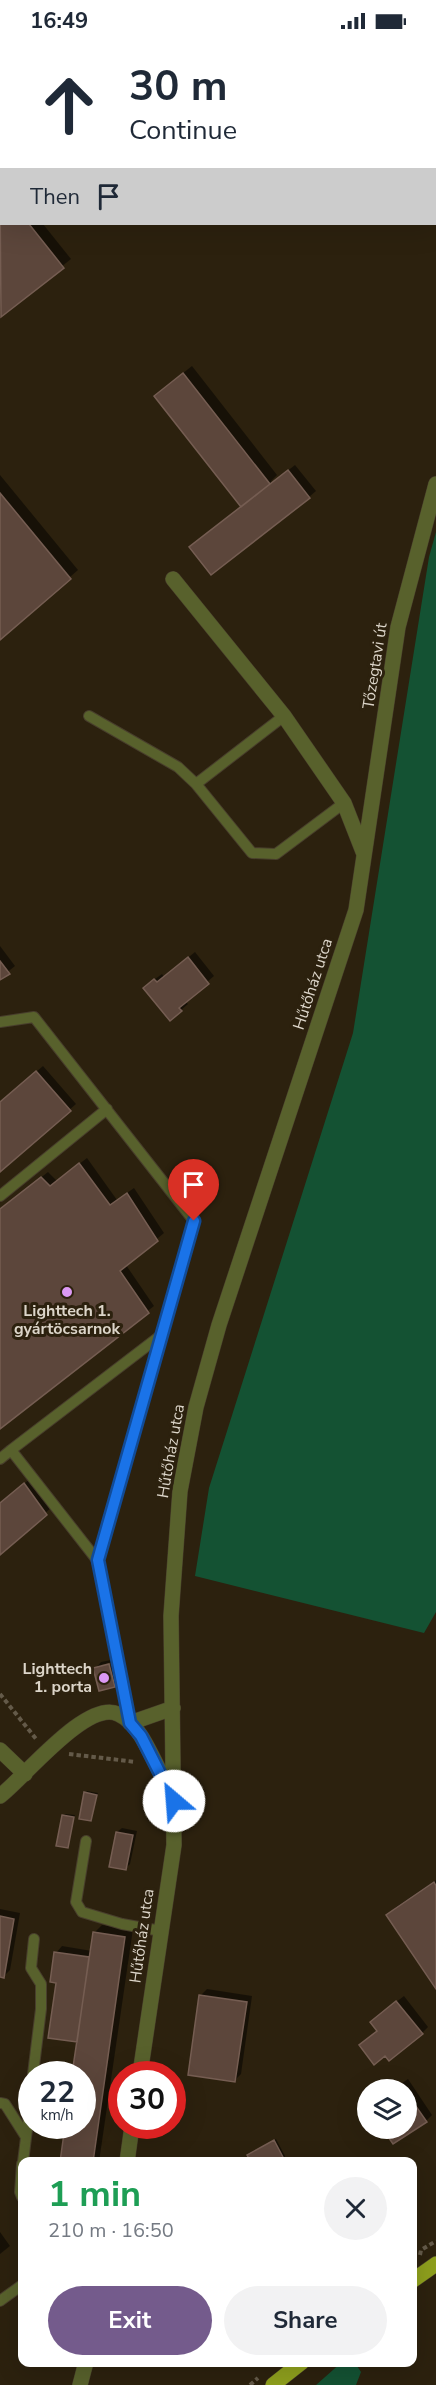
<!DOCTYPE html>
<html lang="en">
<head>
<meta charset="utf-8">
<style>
	body { margin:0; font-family:"Nunito Sans",sans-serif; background:#f2f2f3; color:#1f2937; height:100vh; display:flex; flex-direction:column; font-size:22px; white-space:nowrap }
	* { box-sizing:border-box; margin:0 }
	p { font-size:20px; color:#747a83 }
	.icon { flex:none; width:33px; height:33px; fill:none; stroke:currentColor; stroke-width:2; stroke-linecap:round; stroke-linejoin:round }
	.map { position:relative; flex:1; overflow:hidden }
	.panel { position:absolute; left:18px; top:2115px; width:399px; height:210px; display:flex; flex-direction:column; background:#fff; border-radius:12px; box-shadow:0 6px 24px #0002 }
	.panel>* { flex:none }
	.top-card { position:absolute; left:0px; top:0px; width:436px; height:183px; box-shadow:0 6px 24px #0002; background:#fff; color:#1f2937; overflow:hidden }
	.tools { position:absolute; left:357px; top:2037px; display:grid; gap:12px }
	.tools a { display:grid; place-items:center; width:60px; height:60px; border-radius:50%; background:#fff; box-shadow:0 6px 24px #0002; font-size:30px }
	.speed { position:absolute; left:18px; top:2019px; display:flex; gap:12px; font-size:30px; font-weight:700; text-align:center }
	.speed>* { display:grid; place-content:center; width:78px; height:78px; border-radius:50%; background:#fff; box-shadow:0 6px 24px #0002; line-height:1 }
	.speed small { font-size:15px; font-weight:400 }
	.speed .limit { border:9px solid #d22; background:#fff; color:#111 }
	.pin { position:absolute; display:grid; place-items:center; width:51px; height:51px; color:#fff; margin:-62px -26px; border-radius:50% 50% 50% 0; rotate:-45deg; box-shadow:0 0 6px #0007 }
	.pin .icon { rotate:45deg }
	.me { position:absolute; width:66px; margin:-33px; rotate:333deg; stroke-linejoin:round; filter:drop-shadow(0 0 4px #0008) }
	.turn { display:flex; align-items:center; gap:21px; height:126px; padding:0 30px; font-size:27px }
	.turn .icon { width:78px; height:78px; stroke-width:2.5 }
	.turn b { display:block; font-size:42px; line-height:51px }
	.then { display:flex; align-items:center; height:57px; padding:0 30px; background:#0003; gap:12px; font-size:22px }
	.round { display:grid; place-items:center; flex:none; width:63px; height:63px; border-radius:32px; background:#f2f2f3 }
	.summary { display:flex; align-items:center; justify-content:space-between; height:102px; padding:0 30px }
	h1 { font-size:36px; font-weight:700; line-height:45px; color:#1e9e55 }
	.primary-button { display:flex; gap:12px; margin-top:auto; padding:12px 30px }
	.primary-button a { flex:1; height:69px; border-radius:36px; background:#745b8c; color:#fff; font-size:24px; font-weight:700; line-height:69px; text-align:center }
	.primary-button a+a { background:#f2f2f3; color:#1f2937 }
	.status { display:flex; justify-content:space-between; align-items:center; height:42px; padding:0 30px; background:#fff; direction:ltr }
	.status svg { height:16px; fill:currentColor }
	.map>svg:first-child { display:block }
	.green { fill:#145233 }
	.shadow { fill:#0007 }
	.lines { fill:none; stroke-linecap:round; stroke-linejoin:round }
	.stream { stroke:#020b12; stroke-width:6 }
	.building { fill:#5c463b; stroke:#755d52; stroke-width:1.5 }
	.lane-casing { stroke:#483e2c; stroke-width:12 }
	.street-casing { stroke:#483e2c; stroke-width:16 }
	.primary-casing { stroke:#483e2c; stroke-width:16 }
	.path { stroke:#645a49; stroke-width:4; stroke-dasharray:4.5 3; stroke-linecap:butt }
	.lane { stroke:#58612c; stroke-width:10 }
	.street { stroke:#58612c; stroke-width:15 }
	.primary { stroke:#8e9f1d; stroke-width:15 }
	.route-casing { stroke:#114b97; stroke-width:15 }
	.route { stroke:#1a73e8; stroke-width:10 }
	.poi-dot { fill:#dc99f4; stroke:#2c210e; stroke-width:2 }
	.labels { text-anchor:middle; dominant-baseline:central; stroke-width:6; stroke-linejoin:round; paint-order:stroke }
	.street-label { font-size:16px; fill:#dcd5c9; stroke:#2c210e }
	.poi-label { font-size:16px; font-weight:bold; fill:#dcd5c9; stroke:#2c210e }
</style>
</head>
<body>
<div class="status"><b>16:49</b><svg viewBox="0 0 49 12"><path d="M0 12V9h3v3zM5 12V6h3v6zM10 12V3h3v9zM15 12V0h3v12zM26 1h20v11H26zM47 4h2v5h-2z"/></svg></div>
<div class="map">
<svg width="436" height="2343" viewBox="0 0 436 2343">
	<rect width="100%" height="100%" fill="#2c210e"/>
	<path class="green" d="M 436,490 L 436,1570 L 424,1591 L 195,1534 L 209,1446 L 353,991 L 429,515 Z
		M 342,2320 L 355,2321 L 361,2330 L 356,2343 L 316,2343 Z"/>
	<path class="shadow" d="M 0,0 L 39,0 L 40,2 L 2,2 L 2,34 Z
		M 0,126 L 2,182 L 43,182 L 71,217 L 1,273 Z
		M 192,324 L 277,433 L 271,439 L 272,441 L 295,423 L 316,449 L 309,455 L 242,464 L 164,346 Z
		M 0,433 L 78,528 L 0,596 Z
		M 0,904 L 15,924 L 0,936 Z
		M 195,910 L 214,934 L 185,959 L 188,962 L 181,968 L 151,940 L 162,932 L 164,935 Z
		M 43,1024 L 76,1062 L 0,1128 L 0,1061 Z
		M 87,1116 L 117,1158 L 134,1146 L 164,1191 L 126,1223 L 154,1264 L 0,1386 L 0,1168 L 48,1130 L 57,1139 Z
		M 31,1436 L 52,1465 L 0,1511 L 0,1462 Z
		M 116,1617 L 116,1619 L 101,1623 L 101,1626 L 117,1622 L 121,1637 L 114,1644 L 95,1627 L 101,1620 Z
		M 87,1749 L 98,1751 L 91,1778 L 85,1751 Z
		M 65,1772 L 75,1773 L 67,1804 L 64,1773 Z
		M 122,1786 L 137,1789 L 130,1822 L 126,1826 L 117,1790 Z
		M 436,1838 L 436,1946 L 388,1873 L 396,1865 Z
		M 0,1867 L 20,1871 L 10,1928 L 4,1934 L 0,1934 Z
		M 102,1883 L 133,1887 L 99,2120 L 61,2120 L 67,2084 L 82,2084 L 82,2032 L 74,2032 L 79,1999 L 57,1940 L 56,1911 L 62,1904 L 92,1909 L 94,1891 Z
		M 207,1947 L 252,1954 L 241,2032 L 235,2038 L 200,1954 Z
		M 404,1954 L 428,1985 L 422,1991 L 385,2012 L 367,1997 L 378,1988 L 378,1974 Z
		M 408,2037 L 432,2073 L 426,2079 L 406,2086 L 406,2048 L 392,2048 Z
		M 276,2097 L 285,2114 L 284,2116 L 251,2111 Z
		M 0,2190 L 10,2204 L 0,2212 Z"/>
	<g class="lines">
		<path class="stream" d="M 422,0 L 423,2
			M 435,16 L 436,17"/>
	</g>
	<path class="building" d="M 0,0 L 26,2 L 2,2 L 2,37 Z
		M 0,145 L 2,182 L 29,182 L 64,226 L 1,275 Z
		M 183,331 L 270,442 L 241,465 L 154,354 Z
		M 288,428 L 310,456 L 211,533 L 189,505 Z
		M 0,451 L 71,537 L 0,598 Z
		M 188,915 L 209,942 L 179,966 L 182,969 L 170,979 L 143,946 L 154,937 L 157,940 Z
		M 0,919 L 10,932 L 0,938 Z
		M 36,1029 L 71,1069 L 0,1130 L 0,1060 Z
		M 79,1121 L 110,1163 L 127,1151 L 158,1199 L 120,1229 L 149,1271 L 0,1387 L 0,1167 L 41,1135 L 50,1144 Z
		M 24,1441 L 47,1473 L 0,1513 L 0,1461 Z
		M 109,1622 L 115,1645 L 99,1649 L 93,1626 Z
		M 84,1750 L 97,1753 L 91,1779 L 79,1777 Z
		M 62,1773 L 74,1775 L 68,1806 L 56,1804 Z
		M 116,1790 L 133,1793 L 126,1828 L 109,1825 Z
		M 434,1840 L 436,1844 L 436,1947 L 386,1873 Z
		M 0,1874 L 14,1877 L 4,1936 L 0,1935 Z
		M 93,1890 L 125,1895 L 93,2120 L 60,2120 L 65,2084 L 82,2084 L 82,2032 L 72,2032 Z
		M 54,1910 L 89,1915 L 77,2000 L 48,1996 L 56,1941 L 50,1940 Z
		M 199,1953 L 247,1960 L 235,2040 L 188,2033 Z
		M 396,1959 L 423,1992 L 389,2019 L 385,2014 L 374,2023 L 359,2003 L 377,1989 L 370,1980 Z
		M 406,2050 L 427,2080 L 393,2102 L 382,2086 L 406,2086 Z
		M 274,2098 L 284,2117 L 281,2120 L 251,2120 L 247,2113 Z"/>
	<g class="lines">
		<g class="lane-casing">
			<path id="lane" d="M 89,674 L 178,725 L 196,742
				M 284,674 L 196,742 L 252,811 L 276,812 L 344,761
				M 0,980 L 34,975 L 194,1179 L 97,1518 L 130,1681
				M 0,1154 L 107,1067
				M 0,1417 L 11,1408
				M 97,1518 L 11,1408 L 160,1294
				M 86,1799 L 76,1860 L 82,1870 L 122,1882 L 161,1889
				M 33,2032 L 41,1967 L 41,1942 L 31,1926 L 34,1897
				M 0,2061 L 5,2062 L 26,2095
				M 23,2120 L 32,2047
				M 22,2122 L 20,2150 L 22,2155
				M 0,2259 L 22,2243"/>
		</g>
		<g class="street-casing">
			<path id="street" d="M 173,537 L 284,674 L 344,761 L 364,812
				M 130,1681 L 173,1666
				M 0,1708 L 25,1732
				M 0,1754 C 24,1736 87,1657 118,1672 C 127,1676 136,1686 141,1694 C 153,1713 162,1736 173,1756
				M 140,2032 L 174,1803 L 171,1574 L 180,1449 L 196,1365 L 219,1283 L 356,868 L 398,585 L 436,442
				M 127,2120 L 132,2084
				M 80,2343 L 86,2320"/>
		</g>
		<g class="primary-casing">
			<path id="primary" d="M 412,2239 L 436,2222
				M 273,2343 L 302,2320"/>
		</g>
		<path class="path" d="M 0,1652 L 37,1698
			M 69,1712 L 136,1720
			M 420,2213 L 421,2208 L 436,2199
			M 250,2343 L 258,2336"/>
		<use href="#lane" class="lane"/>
		<use href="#street" class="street"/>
		<use href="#primary" class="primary"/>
	</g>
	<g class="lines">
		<g class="route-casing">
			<path id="route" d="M 174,1759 L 141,1694 L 130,1681 L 98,1518 L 194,1179"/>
		</g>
		<use href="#route" class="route"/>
	</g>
	<g class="poi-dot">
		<circle cx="67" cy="1250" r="6"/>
		<circle cx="104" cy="1636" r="6"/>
	</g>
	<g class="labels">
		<g class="street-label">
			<text transform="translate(375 624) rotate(-81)">Tőzegtavi út</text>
			<text transform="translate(313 942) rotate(-72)">Hűtőház utca</text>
			<text transform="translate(171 1409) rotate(-80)">Hűtőház utca</text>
			<text transform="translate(142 1894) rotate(-82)">Hűtőház utca</text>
		</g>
		<g class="poi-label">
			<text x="67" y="1269">Lighttech 1.<tspan x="67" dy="18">gyártöcsarnok</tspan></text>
			<text x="92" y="1627" text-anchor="end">Lighttech<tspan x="92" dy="18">1. porta</tspan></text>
		</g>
	</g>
</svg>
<div class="tools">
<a><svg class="icon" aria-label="layers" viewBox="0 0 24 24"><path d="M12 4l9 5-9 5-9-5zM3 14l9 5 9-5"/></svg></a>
</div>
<div class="speed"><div>22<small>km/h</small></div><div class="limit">30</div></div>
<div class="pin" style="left:194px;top:1179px;background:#d93025"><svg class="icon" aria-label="arrive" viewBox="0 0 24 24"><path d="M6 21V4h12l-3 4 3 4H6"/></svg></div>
<svg class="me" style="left:174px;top:1759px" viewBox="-20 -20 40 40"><circle r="19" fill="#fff"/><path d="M0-13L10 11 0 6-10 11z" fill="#1a73e8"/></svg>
<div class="top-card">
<div class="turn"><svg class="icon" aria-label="ahead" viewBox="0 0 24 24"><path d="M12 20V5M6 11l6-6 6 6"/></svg><div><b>30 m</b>Continue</div></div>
<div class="then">Then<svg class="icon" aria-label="arrive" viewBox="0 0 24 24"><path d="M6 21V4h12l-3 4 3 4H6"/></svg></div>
</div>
<section class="panel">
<div class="summary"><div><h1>1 min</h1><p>210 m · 16:50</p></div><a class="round"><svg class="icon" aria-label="close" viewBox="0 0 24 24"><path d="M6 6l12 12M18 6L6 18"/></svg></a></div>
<div class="primary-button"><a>Exit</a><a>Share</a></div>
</section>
</div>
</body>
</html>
